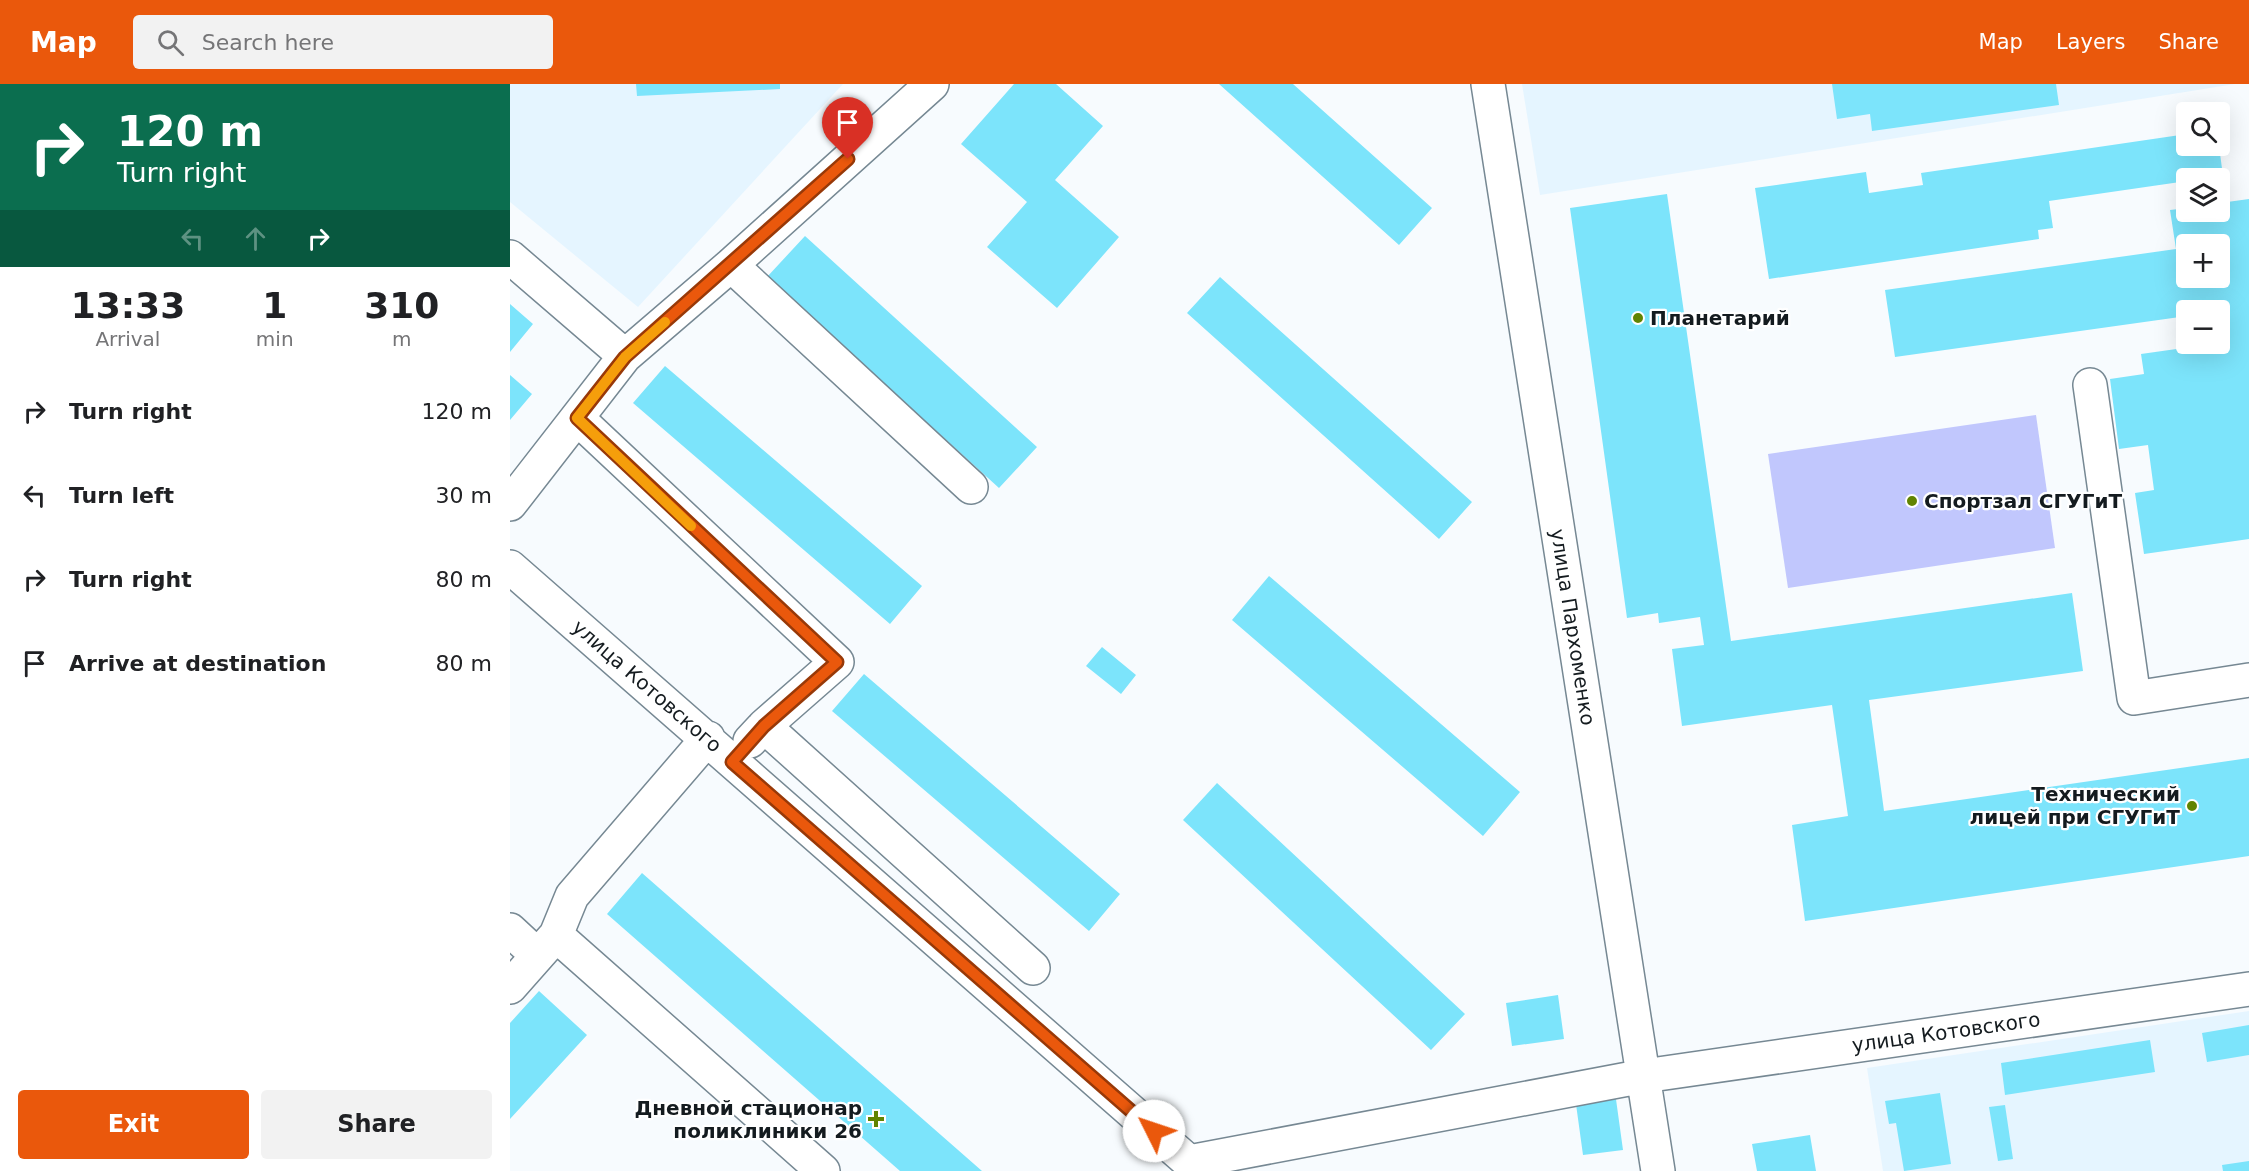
<!DOCTYPE html>
<html lang="en">
<head>
<meta charset="utf-8">
<style>
	body { margin:0; font-family:"DejaVu Sans",sans-serif; background:#f2f2f2; color:#202124; height:100vh; display:flex; flex-direction:column; font-size:22px; white-space:nowrap }
	* { box-sizing:border-box; margin:0 }
	p { font-size:20px; color:#757577 }
	.icon { flex:none; width:33px; height:33px; fill:none; stroke:currentColor; stroke-width:2; stroke-linecap:round; stroke-linejoin:round }
	.map { position:relative; flex:1; overflow:hidden }
	.sheet { display:flex; flex-direction:column; background:#fff; width:510px }
	.sheet>* { flex:none }
	.top-card { background:#0b6e4f; color:#fff; overflow:hidden }
	.fabs { position:absolute; left:1666px; top:18px; display:grid; gap:12px }
	.fabs a { display:grid; place-items:center; width:54px; height:54px; border-radius:6px; background:#fff; box-shadow:0 6px 24px #0002; font-size:30px }
	.pin { position:absolute; display:grid; place-items:center; width:51px; height:51px; color:#fff; margin:-62px -26px; border-radius:50% 50% 50% 0; rotate:-45deg; box-shadow:0 0 6px #0007 }
	.pin .icon { rotate:45deg }
	.me { position:absolute; width:66px; margin:-33px; rotate:311deg; stroke-linejoin:round; filter:drop-shadow(0 0 4px #0008) }
	.turn { display:flex; align-items:center; gap:21px; height:126px; padding:0 18px; font-size:27px }
	.turn .icon { width:78px; height:78px; stroke-width:2.5 }
	.turn b { display:block; font-size:42px; line-height:51px }
	.lanes { display:flex; align-items:center; height:57px; padding:0 18px; background:#0003; justify-content:center; gap:30px; direction:ltr }
	.lanes .off { opacity:.35 }
	.eta { display:flex; justify-content:space-evenly; align-items:center; height:102px; text-align:center }
	.eta b { font-size:36px; font-weight:600; line-height:42px }
	.cta { display:flex; gap:12px; margin-top:auto; padding:12px 18px }
	.cta a { flex:1; height:69px; border-radius:6px; background:#ea580c; color:#fff; font-size:24px; font-weight:600; line-height:69px; text-align:center }
	.cta a+a { background:#f2f2f2; color:#202124 }
	ul { padding:0; list-style:none }
	li { display:flex; align-items:center; gap:18px; height:84px; padding:0 18px }
	li div { flex:1 }
	li b { display:block; font-size:22px }
	li em { font-style:normal }
	header { display:flex; align-items:center; gap:36px; box-sizing:border-box; height:84px; padding:0 30px; background:#ea580c; color:#fff }
	header strong { font-size:28px }
	nav { display:flex; gap:33px; margin-inline-start:auto; font-size:21px }
	.search { width:420px; height:54px; background:#f2f2f2; display:flex; align-items:center; gap:15px; box-sizing:border-box; padding:0 21px; border-radius:6px; color:#757577; font-size:22px }
	main { display:flex; flex:1; min-height:0 }
	.map>svg:first-child { display:block }
	.built { fill:#e5f5ff }
	.green { fill:#c1c7fd }
	.building { fill:#7ce4fb; fill-rule:evenodd }
	.lines { fill:none; stroke-linecap:round; stroke-linejoin:round }
	.minor-casing { stroke:#768893; stroke-width:36 }
	.minor { stroke:#fff; stroke-width:33 }
	.route-casing { stroke:#983908; stroke-width:15 }
	.route { stroke:#ea580c; stroke-width:10 }
	.slow { stroke:#f59e0b; stroke-width:10 }
	.poi-dot { fill:#618401; stroke:#fff; stroke-width:2 }
	.labels { text-anchor:middle; dominant-baseline:central; stroke-width:4.5; stroke-linejoin:round; paint-order:stroke }
	.poi-label { font-size:20px; font-weight:bold; fill:#141b1f; stroke:#fff; text-anchor:start }
	.street-label { font-size:20px; fill:#141b1f; stroke:#fff }
</style>
</head>
<body>
<header>
<strong>Map</strong>
<div class="search"><svg class="icon" aria-label="search" viewBox="0 0 24 24"><circle cx="10" cy="10" r="6"/><path d="M15 15l6 6"/></svg>Search here</div>
<nav><a>Map</a><a>Layers</a><a>Share</a></nav>
</header>
<main>
<section class="sheet">
<div class="top-card">
<div class="turn"><svg class="icon" aria-label="right" viewBox="0 0 24 24"><path d="M7 20v-9h11M14 6l5 5-5 5"/></svg><div><b>120 m</b>Turn right</div></div>
<div class="lanes"><svg class="icon off" aria-label="left" viewBox="0 0 24 24"><path d="M17 20v-9H6M10 6l-5 5 5 5"/></svg><svg class="icon off" aria-label="ahead" viewBox="0 0 24 24"><path d="M12 20V5M6 11l6-6 6 6"/></svg><svg class="icon" aria-label="right" viewBox="0 0 24 24"><path d="M7 20v-9h11M14 6l5 5-5 5"/></svg></div>
</div>
<div class="eta">
<div><b>13:33</b><p>Arrival</p></div>
<div><b>1</b><p>min</p></div>
<div><b>310</b><p>m</p></div>
</div>
<ul>
<li><svg class="icon" aria-label="right" viewBox="0 0 24 24"><path d="M7 20v-9h11M14 6l5 5-5 5"/></svg><div><b>Turn right</b></div><em>120 m</em></li>
<li><svg class="icon" aria-label="left" viewBox="0 0 24 24"><path d="M17 20v-9H6M10 6l-5 5 5 5"/></svg><div><b>Turn left</b></div><em>30 m</em></li>
<li><svg class="icon" aria-label="right" viewBox="0 0 24 24"><path d="M7 20v-9h11M14 6l5 5-5 5"/></svg><div><b>Turn right</b></div><em>80 m</em></li>
<li><svg class="icon" aria-label="arrive" viewBox="0 0 24 24"><path d="M6 21V4h12l-3 4 3 4H6"/></svg><div><b>Arrive at destination</b></div><em>80 m</em></li>
</ul>
<div class="cta"><a>Exit</a><a>Share</a></div>
</section>
<div class="map">
<svg width="1739" height="1087" viewBox="0 0 1739 1087">
	<rect width="100%" height="100%" fill="#f7fbfe"/>
	<path class="built" d="M 0,0 L 333,0 L 128,223 L 0,118 Z
		M 1012,0 L 1725,0 L 1030,111 Z
		M 1739,927 L 1739,1087 L 1373,1087 L 1357,984 Z"/>
	<path class="green" d="M 1526,331 L 1545,464 L 1278,504 L 1258,370 Z"/>
	<path class="building" d="M 126,0 L 270,0 L 270,5 L 127,12 Z
		M 504,0 L 546,0 L 593,42 L 545,96 L 609,153 L 547,224 L 477,163 L 517,118 L 451,60 Z
		M 709,0 L 783,0 L 922,124 L 889,161 Z
		M 1322,0 L 1546,0 L 1549,21 L 1362,47 L 1360,30 L 1327,35 Z
		M 1677,50 L 1677,62 L 1709,62 L 1713,92 L 1677,94 L 1677,97 L 1539,117 L 1543,144 L 1528,146 L 1529,155 L 1259,195 L 1245,104 L 1356,88 L 1359,109 L 1413,101 L 1411,89 Z
		M 1157,110 L 1221,557 L 1562,509 L 1573,587 L 1359,616 L 1374,727 L 1739,674 L 1739,772 L 1295,837 L 1282,741 L 1338,732 L 1322,621 L 1172,642 L 1162,565 L 1194,561 L 1190,533 L 1149,539 L 1148,529 L 1117,534 L 1060,124 Z
		M 1739,115 L 1739,455 L 1634,470 L 1625,409 L 1644,406 L 1638,361 L 1609,365 L 1600,295 L 1634,290 L 1631,270 L 1716,258 L 1712,227 L 1677,226 L 1677,232 L 1385,273 L 1375,206 L 1666,165 L 1660,126 L 1677,124 L 1677,128 L 1710,128 L 1710,119 ZM 1677,160 L 1710,160 L 1710,194 L 1677,194 Z
		M 295,152 L 527,363 L 489,404 L 257,193 Z
		M 710,193 L 962,418 L 929,455 L 677,229 Z
		M 0,220 L 23,240 L 0,268 Z
		M 155,282 L 412,502 L 380,540 L 123,319 Z
		M 0,291 L 22,310 L 0,336 Z
		M 759,492 L 1010,708 L 973,752 L 722,536 Z
		M 592,563 L 626,591 L 611,610 L 576,582 Z
		M 354,590 L 610,810 L 579,847 L 322,627 Z
		M 707,699 L 955,930 L 921,966 L 673,736 Z
		M 132,789 L 472,1087 L 390,1087 L 97,830 Z
		M 29,907 L 77,951 L 0,1035 L 0,939 Z
		M 1048,911 L 1054,955 L 1002,962 L 996,919 Z
		M 1739,941 L 1739,971 L 1697,978 L 1692,949 Z
		M 1640,956 L 1645,988 L 1495,1011 L 1491,979 Z
		M 1105,1008 L 1113,1066 L 1073,1071 L 1065,1013 Z
		M 1430,1009 L 1441,1080 L 1394,1087 L 1386,1039 L 1379,1040 L 1375,1017 Z
		M 1495,1021 L 1503,1075 L 1488,1077 L 1479,1023 Z
		M 1300,1051 L 1306,1087 L 1247,1087 L 1242,1060 Z
		M 1739,1077 L 1739,1087 L 1713,1087 L 1712,1081 Z"/>
	<g class="lines">
		<g class="minor-casing">
			<path id="minor" d="M 978,0 L 1148,1087
				M 0,173 L 115,272
				M 221,181 L 461,403
				M 1580,301 L 1624,614 L 1739,596
				M 67,334 L 327,578 L 254,642
				M 0,420 L 115,272 L 221,181 L 422,0
				M 0,483 L 679,1078
				M 240,657 L 254,642 L 523,884
				M 0,846 L 27,871
				M 46,851 L 313,1087
				M 0,903 L 46,851 L 62,812 L 198,654
				M 679,1078 L 1134,992 L 1739,905"/>
		</g>
		<use href="#minor" class="minor"/>
	</g>
	<g class="lines">
		<g class="route-casing">
			<path id="route" d="M 338,75 L 115,273 L 67,334 L 327,578 L 254,642 L 222,678 L 644,1047"/>
		</g>
		<use href="#route" class="route"/>
		<path class="slow" d="M 155,238 L 115,273 L 67,334 L 181,442"/>
	</g>
	<g class="poi-dot">
		<circle cx="1128" cy="234" r="6"/>
		<circle cx="1402" cy="417" r="6"/>
		<circle cx="1682" cy="722" r="6"/>
		<path d="M363 1026h6v6h6v6h-6v6h-6v-6h-6v-6h6z"/>
	</g>
	<g class="labels">
		<g class="poi-label">
			<text x="1140" y="234">Планетарий</text>
			<text x="1414" y="417">Спортзал СГУГиТ</text>
			<text x="1670" y="710" text-anchor="end">Технический<tspan x="1670" dy="23">лицей при СГУГиТ</tspan></text>
			<text x="352" y="1024" text-anchor="end">Дневной стационар<tspan x="352" dy="23">поликлиники 26</tspan></text>
		</g>
		<g class="street-label">
			<text transform="translate(1063 543) rotate(81)">улица Пархоменко</text>
			<text transform="translate(137 602) rotate(41)">улица Котовского</text>
			<text transform="translate(1436 948) rotate(-8)">улица Котовского</text>
		</g>
	</g>
</svg>
<div class="fabs">
<a><svg class="icon" aria-label="search" viewBox="0 0 24 24"><circle cx="10" cy="10" r="6"/><path d="M15 15l6 6"/></svg></a>
<a><svg class="icon" aria-label="layers" viewBox="0 0 24 24"><path d="M12 4l9 5-9 5-9-5zM3 14l9 5 9-5"/></svg></a>
<a>+</a>
<a>−</a>
</div>
<div class="pin" style="left:338px;top:75px;background:#d93025"><svg class="icon" aria-label="arrive" viewBox="0 0 24 24"><path d="M6 21V4h12l-3 4 3 4H6"/></svg></div>
<svg class="me" style="left:644px;top:1047px" viewBox="-20 -20 40 40"><circle r="19" fill="#fff"/><path d="M0-13L10 11 0 6-10 11z" fill="#ea580c"/></svg>
</div>
</main>
</body>
</html>
